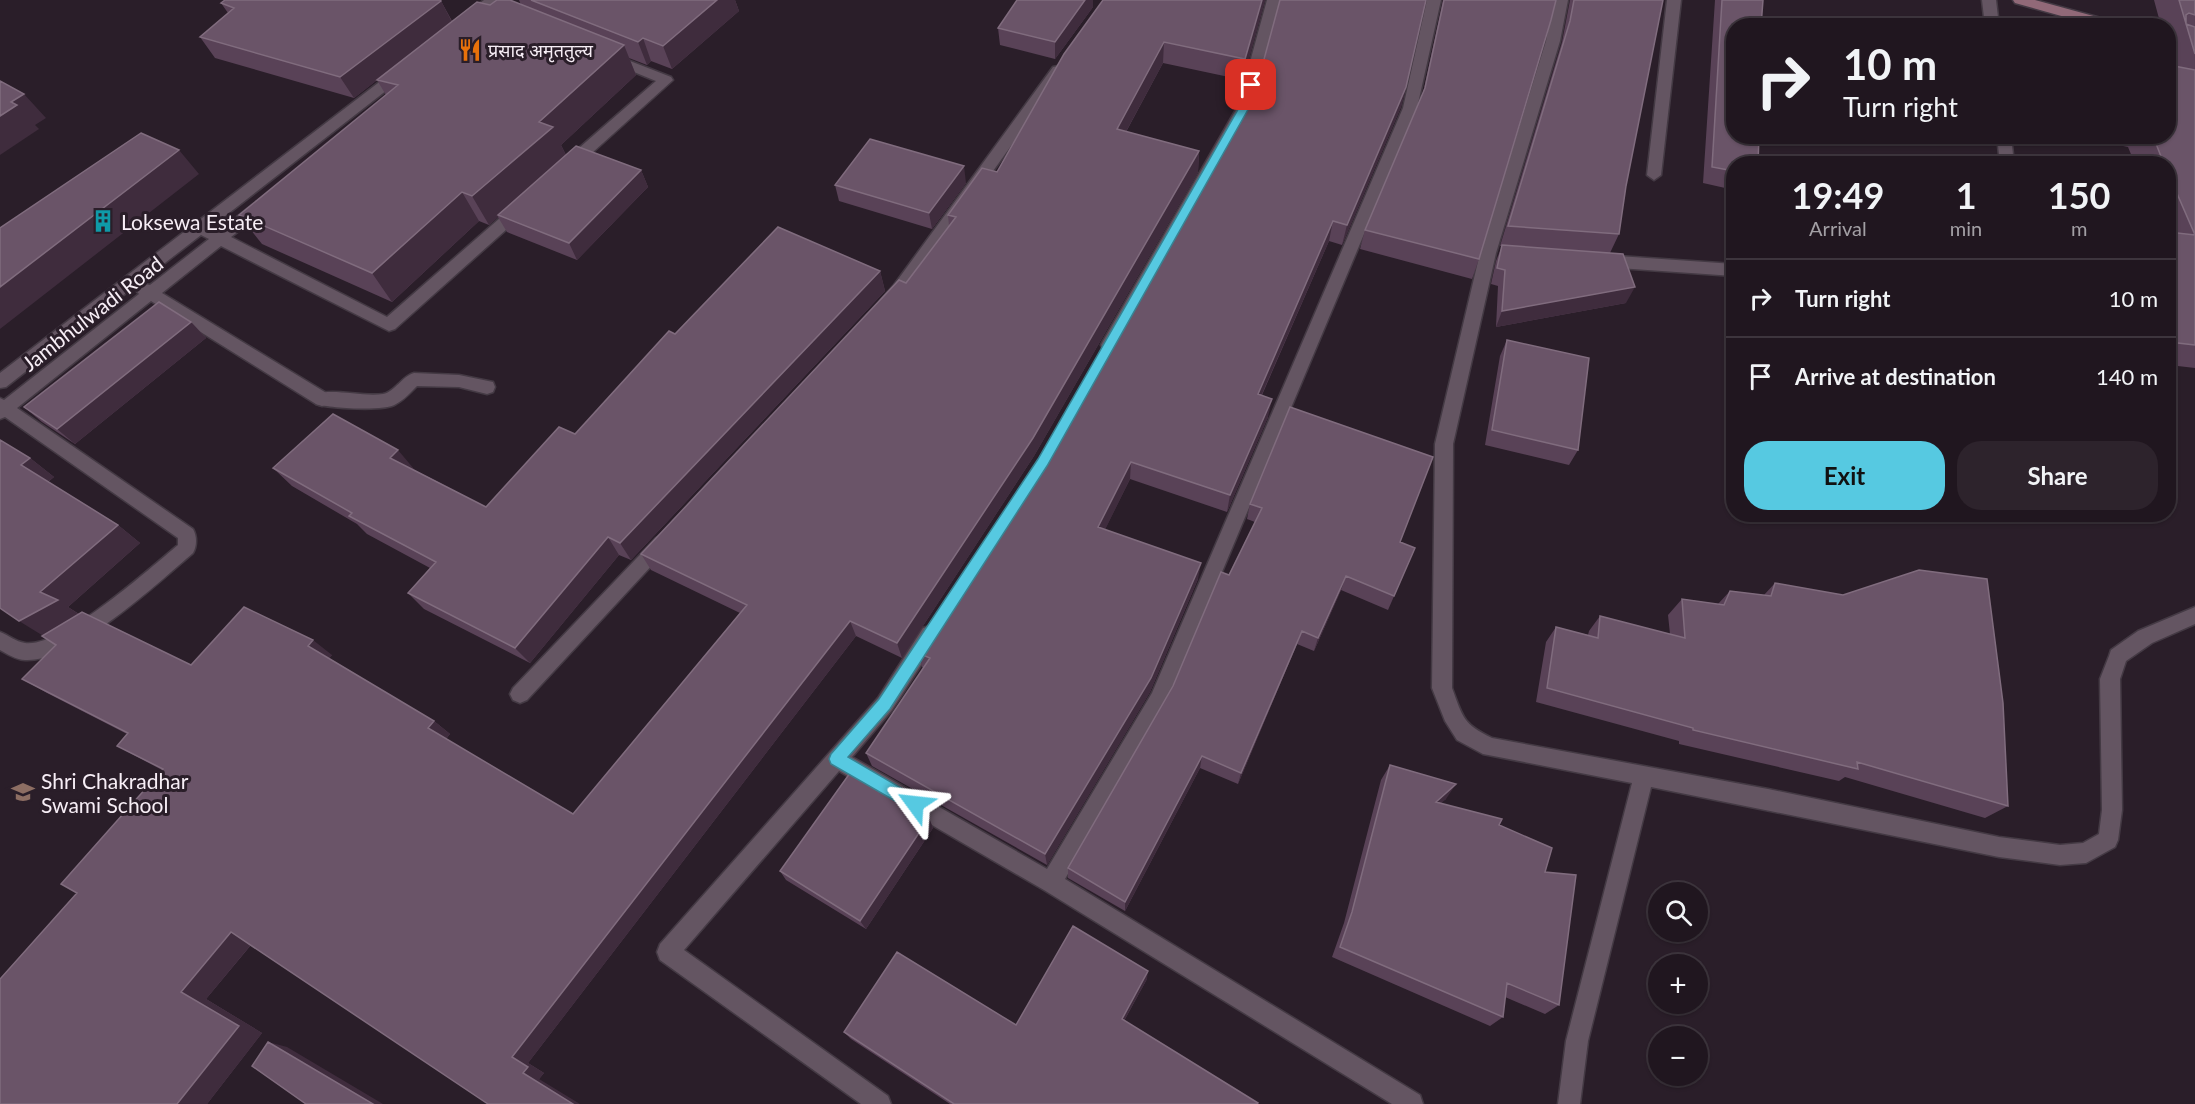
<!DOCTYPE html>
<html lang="en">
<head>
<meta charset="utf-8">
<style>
	body { margin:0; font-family:Lato,"Noto Sans Devanagari",sans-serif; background:#2d232c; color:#f1f3f6; height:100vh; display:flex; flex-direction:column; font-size:22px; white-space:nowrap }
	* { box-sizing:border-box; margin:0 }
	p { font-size:20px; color:#a29fa4 }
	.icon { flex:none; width:33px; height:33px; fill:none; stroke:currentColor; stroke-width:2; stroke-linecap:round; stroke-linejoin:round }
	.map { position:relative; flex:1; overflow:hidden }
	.drawer { position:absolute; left:1726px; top:156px; width:450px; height:366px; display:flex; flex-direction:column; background:#20161f; border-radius:24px; box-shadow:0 2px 4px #0004,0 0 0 2px #3d353d }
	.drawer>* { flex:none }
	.top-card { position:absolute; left:1726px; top:18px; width:450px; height:126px; border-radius:24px; box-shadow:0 2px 4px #0004,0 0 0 2px #3d353d; background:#20161f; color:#f1f3f6; overflow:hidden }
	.buttons { position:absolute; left:1648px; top:882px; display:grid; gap:12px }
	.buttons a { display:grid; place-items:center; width:60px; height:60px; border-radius:50%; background:#20161f; box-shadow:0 2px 4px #0004,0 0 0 2px #3d353d; font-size:30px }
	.pin { position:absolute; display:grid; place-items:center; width:51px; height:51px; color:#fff; margin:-26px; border-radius:12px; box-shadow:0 3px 9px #0006 }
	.me { position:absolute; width:66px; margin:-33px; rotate:300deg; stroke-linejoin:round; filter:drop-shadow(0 0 4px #0008) }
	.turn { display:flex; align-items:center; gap:21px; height:126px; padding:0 18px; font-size:27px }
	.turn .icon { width:78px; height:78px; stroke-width:2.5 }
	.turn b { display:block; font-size:42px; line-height:51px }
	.eta { display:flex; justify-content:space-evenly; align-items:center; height:102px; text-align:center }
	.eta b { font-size:36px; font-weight:700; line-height:42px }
	.primary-button { display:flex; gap:12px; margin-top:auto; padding:12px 18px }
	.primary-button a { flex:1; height:69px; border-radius:24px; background:#56c9e1; color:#111; font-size:24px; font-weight:700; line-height:69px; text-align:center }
	.primary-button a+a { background:#2d232c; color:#f1f3f6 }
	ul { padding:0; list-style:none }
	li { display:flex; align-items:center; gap:18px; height:78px; padding:0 18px; border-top:2px solid #3d353d }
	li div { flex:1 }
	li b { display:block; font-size:22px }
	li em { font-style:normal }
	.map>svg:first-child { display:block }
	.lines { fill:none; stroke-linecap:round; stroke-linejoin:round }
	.lane-casing { stroke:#443a44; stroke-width:3 }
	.street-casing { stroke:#443a44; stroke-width:3 }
	.secondary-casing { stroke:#443a44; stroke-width:3 }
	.lane { fill:#645562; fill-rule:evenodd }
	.street { fill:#645562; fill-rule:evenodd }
	.secondary { fill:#916978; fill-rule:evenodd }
	.wall { fill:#594257 }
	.shaded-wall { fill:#3f2c3d }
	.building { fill:#6a5468; stroke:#806c7e; stroke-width:1.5 }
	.route { fill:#56c9e1; stroke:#388392; stroke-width:1.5 }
	.labels { text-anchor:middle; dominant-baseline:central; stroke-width:6; stroke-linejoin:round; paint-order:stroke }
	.far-poi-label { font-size:18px; fill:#f7eef6; stroke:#2a1e29; text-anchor:start }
	.poi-label { font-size:21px; fill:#f7eef6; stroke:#2a1e29; text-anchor:start }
	.street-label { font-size:21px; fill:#f7eef6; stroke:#2a1e29 }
</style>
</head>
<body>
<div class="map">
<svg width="2195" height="1104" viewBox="0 0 2195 1104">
	<rect width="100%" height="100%" fill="#2a1e29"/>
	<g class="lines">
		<g class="lane-casing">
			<path id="lane" d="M 414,373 L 459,375 L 493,382 L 495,387 L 493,392 L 487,394 L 459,387 L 417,386 C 411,392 404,400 396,404 C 384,412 330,408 316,404 L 314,399 L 316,394 C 334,388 362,397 383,394 C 395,392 402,376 414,373 Z"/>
		</g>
		<g class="street-casing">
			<path id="street" d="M 484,0 L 499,0 L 474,22 L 464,22 L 462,19 L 464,16 Z
				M 1267,0 L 1281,0 L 1252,106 L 1115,349 L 1109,351 L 1103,349 L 1101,345 L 1103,341 L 1238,106 Z
				M 1427,0 L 1441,0 L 1417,108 L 1169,698 L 1065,879 L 1420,1095 L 1423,1104 L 1392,1104 L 1044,890 L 839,771 L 684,950 L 888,1096 L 891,1104 L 861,1104 L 660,960 L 657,952 L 660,944 L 878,698 L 923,628 L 930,626 L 937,628 L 939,634 L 937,640 L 892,710 L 852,757 L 1047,869 L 1152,693 L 1403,108 Z
				M 1554,0 L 1568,0 L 1560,41 L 1496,253 L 1453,444 L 1452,688 C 1463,718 1463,724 1492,738 L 1768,789 L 1999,837 L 2060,845 L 2083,843 L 2099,834 L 2102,810 L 2100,679 L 2109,656 L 2111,650 L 2138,631 L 2195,607 L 2195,624 L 2152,643 L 2126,661 L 2120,679 L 2122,810 L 2118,840 L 2115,847 L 2086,863 L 2060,865 L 1999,857 L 1651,787 L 1588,1041 L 1580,1104 L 1558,1104 L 1566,1041 L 1632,783 L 1483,754 L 1457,740 L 1445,721 L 1432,688 L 1435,444 L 1480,253 L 1546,41 Z
				M 1667,0 L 1681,0 L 1661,175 L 1654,180 L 1647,175 Z
				M 1982,0 L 1996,0 L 1999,26 L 1985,26 Z
				M 612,54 L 671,77 L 673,80 L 573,170 L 563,170 L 561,166 L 563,162 L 656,81 L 607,61 L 605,58 L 607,55 Z
				M 1058,66 L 1065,70 L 1063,73 L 906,293 L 894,305 L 882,305 L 880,301 L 894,285 L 1053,67 Z
				M 400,69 L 405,70 L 407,73 L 405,76 L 211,227 L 219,231 L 256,202 L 266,202 L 268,206 L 266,210 L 231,237 L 387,317 L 516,204 L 526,204 L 528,208 L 526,212 L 395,329 L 389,331 L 221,246 L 162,293 L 328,394 L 330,399 L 328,404 L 322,406 L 316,404 L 151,301 L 17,408 L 193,529 C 197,536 197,546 193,553 C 158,583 72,663 25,660 C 17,660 7,654 0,650 L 0,632 C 8,635 16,642 25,643 C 62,648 149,569 178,545 L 178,538 L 5,417 L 0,419 L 0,398 L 4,400 L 139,294 L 134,288 L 135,286 L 6,387 L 0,388 L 0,373 L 395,70 ZM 201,235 L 209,239 L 150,285 L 139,283 Z
				M 1997,136 L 2011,136 L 2014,164 L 2000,164 Z
				M 1604,255 L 1734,264 L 1734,276 L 1604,267 L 1599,265 L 1596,261 L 1599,257 Z
				M 662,535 L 668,538 L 671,543 L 668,548 L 527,700 L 520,703 L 513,700 L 510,694 L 513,688 L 656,538 Z"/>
		</g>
		<g class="secondary-casing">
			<path id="secondary" d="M 2013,0 L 2035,0 L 2119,23 L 2120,26 L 2097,26 L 2015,3 Z"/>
		</g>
		<use href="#lane" class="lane"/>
		<use href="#street" class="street"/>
		<use href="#secondary" class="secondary"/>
	</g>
	<path class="wall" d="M 519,0 L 735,0 L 739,11 L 672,69 L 651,61 L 647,65 L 629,58 L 636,75 L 561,145 L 566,155 L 641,170 L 648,187 L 577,260 L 507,232 L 498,217 L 489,225 L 479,221 L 392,302 L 262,244 L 239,215 L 386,95 L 377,80 L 354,98 L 215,58 L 200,37 L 228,13 L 221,3 L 441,1 L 452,21 L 490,5 L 521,5 Z
		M 1265,0 L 1243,80 L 1163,63 L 1126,132 L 1199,151 L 1198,172 L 1034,456 L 902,658 L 856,636 L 528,1063 L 544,1073 L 539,1079 L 251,945 L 206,999 L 262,1033 L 207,1104 L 77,893 L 162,770 L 117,746 L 127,734 L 47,693 L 22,679 L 56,645 L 43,636 L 30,458 L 54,477 L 48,482 L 118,525 L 140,543 L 68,607 L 79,614 L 191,665 L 332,655 L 329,658 L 434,721 L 450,734 L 446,739 L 573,814 L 740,613 L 651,570 L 641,554 L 906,283 L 949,226 L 948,215 L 997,172 L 1064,54 Z
		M 1443,0 L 1556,0 L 1479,259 L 1472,279 L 1360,249 L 1365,230 L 1423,93 Z
		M 1570,0 L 1663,0 L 1626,186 L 1619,234 L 1610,253 L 1626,303 L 1496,327 L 1498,286 L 1491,284 L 1496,261 L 1502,246 L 1500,246 L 1562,42 Z
		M 1715,0 L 1763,0 L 1734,164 L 1734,190 L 1703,183 Z
		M 2154,0 L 2195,0 L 2195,368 L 2169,365 L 2169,164 L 2135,164 L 2128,147 L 2094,140 L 2094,136 L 2169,136 L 2173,66 L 2169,53 L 2169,26 L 2161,26 Z
		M 1093,7 L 1055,59 L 1000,45 L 998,28 Z
		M 1263,63 L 1406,87 L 1401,107 L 1342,245 L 1329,241 L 1262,395 L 1268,417 L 1227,512 L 1130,479 L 1105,529 L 1198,579 L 1150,692 L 1047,865 L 872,766 L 866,753 L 924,668 L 922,667 L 918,653 L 1049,451 L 1257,86 L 1262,73 Z
		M 966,183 L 932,229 L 839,201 L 835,185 Z
		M 880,271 L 885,291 L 631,560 L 619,555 L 530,663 L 424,609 L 408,593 L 430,568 L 367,534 L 357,524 L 292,486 L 273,468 L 414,469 L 413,469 L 486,507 L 575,434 L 675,334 Z
		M 191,322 L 206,338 L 75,444 L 42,422 L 24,407 Z
		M 1507,340 L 1578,450 L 1569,465 L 1485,445 L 1500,356 Z
		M 1250,504 L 1400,542 L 1415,548 L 1388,610 L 1341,590 L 1314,651 L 1297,644 L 1238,784 L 1200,768 L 1125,911 L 1068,878 L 1068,868 L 1173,686 L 1255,522 L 1247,519 Z
		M 1775,583 L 2008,806 L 1985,818 L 1845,777 L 1839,781 L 1679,744 L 1679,741 L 1536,702 L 1546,642 L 1556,627 L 1588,635 L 1589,631 L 1600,616 L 1670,634 L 1668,615 L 1682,599 L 1718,604 L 1730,591 L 1764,595 Z
		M 1390,765 L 1446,799 L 1440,803 L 1499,825 L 1545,872 L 1559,1005 L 1545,1014 L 1505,997 L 1503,1017 L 1490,1026 L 1332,957 L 1344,923 L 1381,780 Z
		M 929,818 L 933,828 L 866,929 L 786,880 L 780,871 Z
		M 1147,979 L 1124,1021 L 1257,1104 L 950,1104 L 851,1039 L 844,1032 L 1016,1025 Z"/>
	<path class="shaded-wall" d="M 717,0 L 735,0 L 739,11 L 672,69 L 663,46 Z
		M 1085,0 L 1093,0 L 1093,7 L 1055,59 L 1055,42 Z
		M 1262,0 L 1265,0 L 1243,80 L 1245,59 Z
		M 441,1 L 452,22 L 354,98 L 340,77 Z
		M 643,38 L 651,61 L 647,65 L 638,42 Z
		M 1164,42 L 1163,63 L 1116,150 L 1117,129 Z
		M 624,45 L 636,75 L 561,145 L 567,157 L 498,215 L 498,217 L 489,225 L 472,196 L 539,122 Z
		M 1406,87 L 1401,107 L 1342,245 L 1347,225 Z
		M 24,94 L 46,118 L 35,125 L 39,129 L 0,155 L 0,116 L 11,102 Z
		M 179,150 L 199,174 L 0,329 L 0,287 Z
		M 1199,151 L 1198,172 L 1034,456 L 902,658 L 897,643 Z
		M 964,166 L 966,183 L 932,229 L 929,213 Z
		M 641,170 L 648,187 L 577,260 L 569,243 Z
		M 462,192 L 479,221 L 392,302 L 372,273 Z
		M 1333,221 L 1329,241 L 1254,412 L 1258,394 Z
		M 880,271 L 885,291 L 631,560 L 620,543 Z
		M 1635,287 L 1626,303 L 1496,327 L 1502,311 Z
		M 191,322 L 206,338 L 75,444 L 57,429 Z
		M 1272,399 L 1268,417 L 1227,512 L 1230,495 Z
		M 398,450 L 414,469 L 406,476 L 390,458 Z
		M 30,458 L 54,477 L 45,484 L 21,465 Z
		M 1131,462 L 1130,479 L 1098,544 L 1098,527 Z
		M 118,525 L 140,543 L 68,607 L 83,617 L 45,637 L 19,621 L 40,592 Z
		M 608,537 L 619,555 L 530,663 L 515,648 Z
		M 1201,563 L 1198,579 L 1150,692 L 1047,865 L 1045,854 Z
		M 1346,576 L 1341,590 L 1314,651 L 1318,638 Z
		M 850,621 L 856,636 L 528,1063 L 544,1073 L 539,1079 L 580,1104 L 573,1104 L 523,1073 L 512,1057 Z
		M 1302,631 L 1297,644 L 1238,784 L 1241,773 Z
		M 313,640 L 332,655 L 327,661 L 308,646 Z
		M 434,721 L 450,734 L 444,741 L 428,728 Z
		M 1202,756 L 1200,768 L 1125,911 L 1125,902 Z
		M 1456,784 L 1446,799 L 1426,816 L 1436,802 Z
		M 929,818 L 933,828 L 866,929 L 860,921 Z
		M 231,932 L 254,941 L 206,999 L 262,1033 L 207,1104 L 177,1104 L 181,992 Z
		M 1148,971 L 1147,979 L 1121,1026 L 1122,1019 Z
		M 268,1042 L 287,1047 L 383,1104 L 373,1104 Z"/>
	<path class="building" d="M 225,0 L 440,0 L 441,1 L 340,77 L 200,37 L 234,8 L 221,3 Z
		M 497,0 L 510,0 L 624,45 L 539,122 L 553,127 L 472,196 L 462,192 L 372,273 L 239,215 L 398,85 L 377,80 L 477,2 L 490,5 Z
		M 531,0 L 717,0 L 663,46 L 643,38 L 638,42 Z
		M 1017,0 L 1085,0 L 1055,42 L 998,28 Z
		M 1103,0 L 1262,0 L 1245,59 L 1164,42 L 1117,129 L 1199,151 L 1033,438 L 897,643 L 850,621 L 512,1057 L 528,1067 L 523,1073 L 573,1104 L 488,1104 L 231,932 L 181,992 L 239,1026 L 177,1104 L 0,1104 L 0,979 L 77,893 L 61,884 L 163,769 L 117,746 L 128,733 L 22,679 L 56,645 L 42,636 L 82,612 L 191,665 L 244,607 L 313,640 L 308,646 L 434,721 L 428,728 L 573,814 L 747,605 L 641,554 L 899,280 L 906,283 L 956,217 L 948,215 L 982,168 L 997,172 L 1064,54 Z
		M 1280,0 L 1426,0 L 1406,87 L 1347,225 L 1333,221 L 1258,394 L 1272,399 L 1230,495 L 1131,462 L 1098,527 L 1201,563 L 1151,678 L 1045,854 L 866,753 L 930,658 L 918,653 L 1049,451 L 1257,86 L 1266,63 L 1263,63 Z
		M 1444,0 L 1556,0 L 1551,20 L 1479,259 L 1365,230 L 1425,88 Z
		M 1574,0 L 1663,0 L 1626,186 L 1619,234 L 1508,226 L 1570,21 Z
		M 1722,0 L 1763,0 L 1761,26 L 1734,26 L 1734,136 L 1759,136 L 1758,164 L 1734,164 L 1734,171 L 1712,167 Z
		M 2179,0 L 2195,0 L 2195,15 L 2189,13 L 2186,15 L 2186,24 L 2195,27 L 2195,54 Z
		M 2169,65 L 2195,70 L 2195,345 L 2169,342 L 2169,232 L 2195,235 L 2169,175 L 2169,164 L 2164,164 L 2153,136 L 2169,136 Z
		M 0,81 L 24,94 L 11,102 L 17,105 L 0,116 Z
		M 141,133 L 179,150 L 0,287 L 0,228 Z
		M 870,139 L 964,166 L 929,213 L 835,185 Z
		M 576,146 L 641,170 L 569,243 L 498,215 Z
		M 778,227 L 880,271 L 620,543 L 608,537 L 515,648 L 408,593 L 436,562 L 349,516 L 352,513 L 273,468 L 333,414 L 398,450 L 390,458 L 486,507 L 559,427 L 575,434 L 669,331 L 675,334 Z
		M 1502,245 L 1623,254 L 1635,287 L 1502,311 L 1505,270 L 1497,268 Z
		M 159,302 L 191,322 L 57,429 L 24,407 Z
		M 1507,340 L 1589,358 L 1578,450 L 1492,430 Z
		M 1290,407 L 1433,457 L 1400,542 L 1415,548 L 1394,596 L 1346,576 L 1318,638 L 1302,631 L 1241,773 L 1202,756 L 1125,902 L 1068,868 L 1173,686 L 1221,572 L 1229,575 L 1262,508 L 1250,504 Z
		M 0,440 L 30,458 L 21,465 L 118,525 L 40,592 L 58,600 L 19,621 L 0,608 Z
		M 1919,570 L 1987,579 L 2003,703 L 2008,806 L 1857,762 L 1858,769 L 1693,730 L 1693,728 L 1547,688 L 1556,627 L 1598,638 L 1600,616 L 1685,638 L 1682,599 L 1724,605 L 1730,591 L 1771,596 L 1775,583 L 1843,595 Z
		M 1390,765 L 1456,784 L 1436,802 L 1502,819 L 1499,825 L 1552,848 L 1545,872 L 1576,875 L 1559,1005 L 1507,983 L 1503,1017 L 1340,947 L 1352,912 Z
		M 850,773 L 929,818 L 860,921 L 780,871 Z
		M 1073,926 L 1148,971 L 1122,1019 L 1258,1103 L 1257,1104 L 954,1104 L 844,1032 L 897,952 L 1016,1025 Z
		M 268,1042 L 373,1104 L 306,1104 L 252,1066 Z"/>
	<path class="route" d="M 1251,82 L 1256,85 L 1250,106 L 1047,466 L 890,709 L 848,757 L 920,799 L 922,804 L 920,809 L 915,811 L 909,809 L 831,764 L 829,759 L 831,754 L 879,699 L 1038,459 L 1240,106 L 1245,85 Z"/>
	<defs>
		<g id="restaurant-bare" transform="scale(1.8)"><path d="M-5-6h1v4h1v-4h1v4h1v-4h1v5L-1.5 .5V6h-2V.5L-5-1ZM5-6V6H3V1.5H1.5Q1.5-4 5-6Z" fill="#e8710a" stroke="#2a1e29" stroke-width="2.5" paint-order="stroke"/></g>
		<g id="building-bare" transform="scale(1.8)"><path d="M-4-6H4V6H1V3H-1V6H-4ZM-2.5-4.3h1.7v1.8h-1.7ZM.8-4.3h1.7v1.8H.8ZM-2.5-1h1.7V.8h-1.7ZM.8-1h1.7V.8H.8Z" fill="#0f9aa8" stroke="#2a1e29" stroke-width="2.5" paint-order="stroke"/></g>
		<g id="school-bare" transform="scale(1.8)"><path d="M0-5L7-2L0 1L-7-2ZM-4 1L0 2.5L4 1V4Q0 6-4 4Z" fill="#8d6e63" stroke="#2a1e29" stroke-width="2.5" paint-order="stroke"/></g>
	</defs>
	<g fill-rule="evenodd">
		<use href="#restaurant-bare" x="470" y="50"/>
		<use href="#building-bare" x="103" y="221"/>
		<use href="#school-bare" x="23" y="792"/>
	</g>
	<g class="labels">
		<g class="far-poi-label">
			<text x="488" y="50">प्रसाद अमृततुल्य</text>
		</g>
		<g class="poi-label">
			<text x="121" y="221">Loksewa Estate</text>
			<text x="41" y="780">Shri Chakradhar<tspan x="41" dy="24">Swami School</tspan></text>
		</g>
		<g class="street-label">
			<text transform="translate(92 313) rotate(-38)">Jambhulwadi Road</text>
		</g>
	</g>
</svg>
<div class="buttons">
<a><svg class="icon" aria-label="search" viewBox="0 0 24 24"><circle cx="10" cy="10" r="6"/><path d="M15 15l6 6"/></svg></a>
<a>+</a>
<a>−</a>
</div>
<div class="pin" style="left:1251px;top:85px;background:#d93025"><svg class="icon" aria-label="arrive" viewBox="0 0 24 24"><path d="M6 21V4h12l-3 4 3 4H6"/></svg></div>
<svg class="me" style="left:915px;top:804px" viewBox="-20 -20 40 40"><path d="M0-17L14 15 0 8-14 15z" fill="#56c9e1" stroke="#fff" stroke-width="4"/></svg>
<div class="top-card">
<div class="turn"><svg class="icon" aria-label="right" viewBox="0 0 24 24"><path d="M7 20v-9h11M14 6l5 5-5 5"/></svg><div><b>10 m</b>Turn right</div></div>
</div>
<section class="drawer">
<div class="eta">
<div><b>19:49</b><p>Arrival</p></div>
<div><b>1</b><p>min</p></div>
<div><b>150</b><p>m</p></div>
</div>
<ul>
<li><svg class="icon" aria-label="right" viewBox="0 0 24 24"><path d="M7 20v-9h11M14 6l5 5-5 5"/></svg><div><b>Turn right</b></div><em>10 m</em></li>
<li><svg class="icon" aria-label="arrive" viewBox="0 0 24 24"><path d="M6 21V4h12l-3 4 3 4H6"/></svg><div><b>Arrive at destination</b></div><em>140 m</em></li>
</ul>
<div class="primary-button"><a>Exit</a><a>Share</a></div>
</section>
</div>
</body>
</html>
